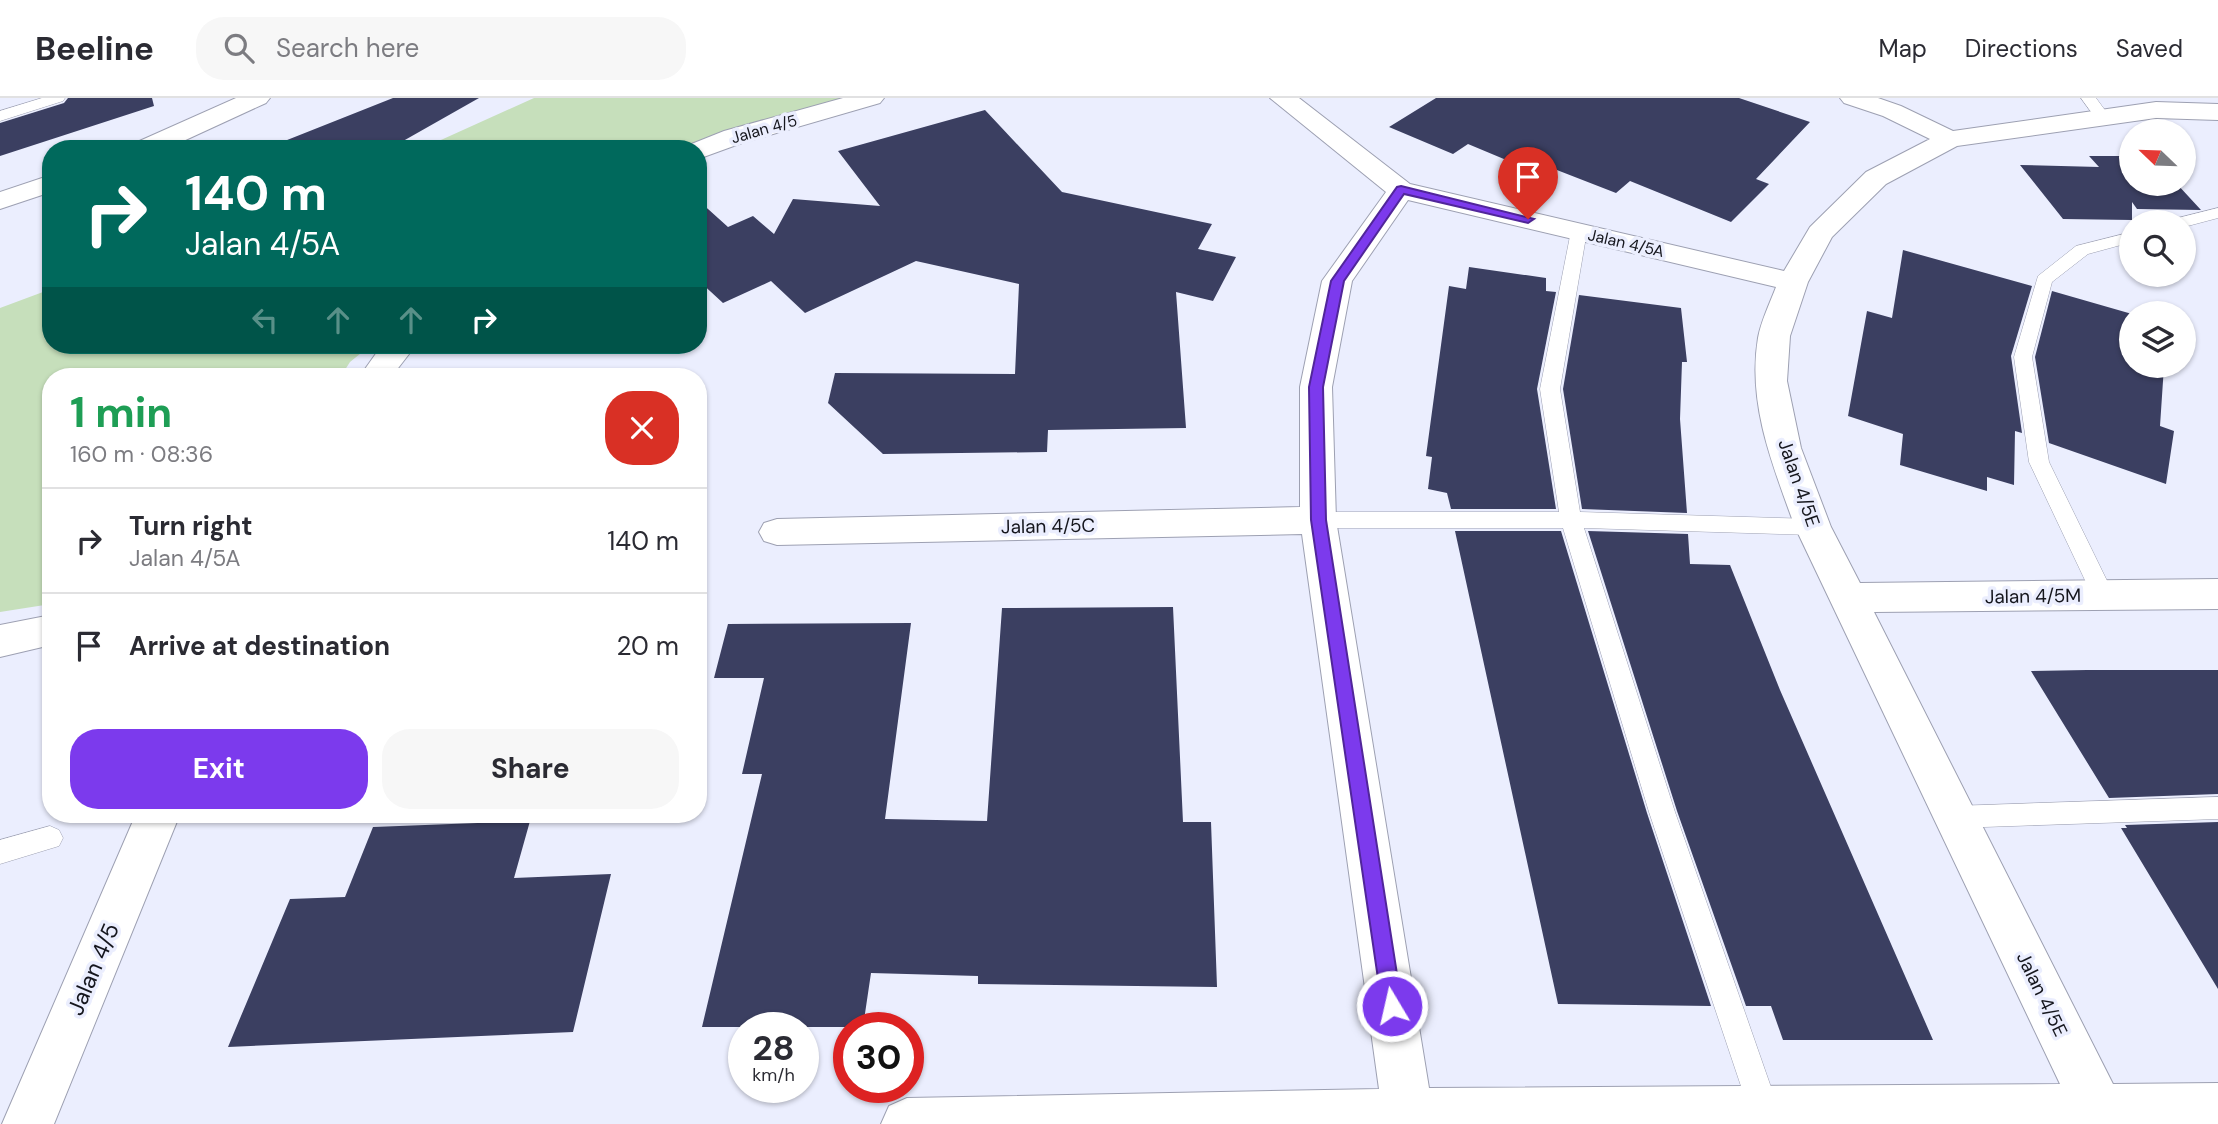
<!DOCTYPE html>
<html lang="en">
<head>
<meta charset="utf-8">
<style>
	body { margin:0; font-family:"DM Sans",sans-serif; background:#f7f7f7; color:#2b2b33; height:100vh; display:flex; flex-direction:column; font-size:26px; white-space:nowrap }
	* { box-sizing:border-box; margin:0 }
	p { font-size:23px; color:#7c7c81 }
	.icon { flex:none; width:38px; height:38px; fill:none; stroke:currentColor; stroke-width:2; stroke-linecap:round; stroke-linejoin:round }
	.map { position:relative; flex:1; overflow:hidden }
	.drawer { position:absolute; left:42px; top:270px; width:665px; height:455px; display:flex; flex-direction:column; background:#fff; border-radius:28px; box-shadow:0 2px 5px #0004 }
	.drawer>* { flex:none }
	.guide { position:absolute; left:42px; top:42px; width:665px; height:214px; border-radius:28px; box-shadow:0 2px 5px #0004; background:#00695c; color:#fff; overflow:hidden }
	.needle { width:46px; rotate:293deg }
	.controls { position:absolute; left:2119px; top:21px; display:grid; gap:14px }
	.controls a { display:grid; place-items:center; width:77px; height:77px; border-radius:50%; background:#fff; box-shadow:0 2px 5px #0004; font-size:35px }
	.speed { position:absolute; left:728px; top:914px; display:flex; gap:14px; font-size:35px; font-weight:700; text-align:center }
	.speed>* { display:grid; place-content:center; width:91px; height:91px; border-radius:50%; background:#fff; box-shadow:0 2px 5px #0004; line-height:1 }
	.speed small { font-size:18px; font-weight:400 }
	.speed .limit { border:10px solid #d22; background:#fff; color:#111 }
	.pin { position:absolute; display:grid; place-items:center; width:60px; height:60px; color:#fff; margin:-72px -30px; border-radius:50% 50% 50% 0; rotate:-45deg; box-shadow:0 0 7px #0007 }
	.pin .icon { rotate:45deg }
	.me { position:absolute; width:77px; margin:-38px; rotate:351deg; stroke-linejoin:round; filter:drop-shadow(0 0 5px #0008) }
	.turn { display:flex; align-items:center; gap:24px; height:147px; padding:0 28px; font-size:32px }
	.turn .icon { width:91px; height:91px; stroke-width:2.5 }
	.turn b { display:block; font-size:49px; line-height:60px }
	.lanes { display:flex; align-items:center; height:66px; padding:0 28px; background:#0003; justify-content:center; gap:35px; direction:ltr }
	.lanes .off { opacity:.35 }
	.round { display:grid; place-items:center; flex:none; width:74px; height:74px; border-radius:28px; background:#f7f7f7 }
	.headline { display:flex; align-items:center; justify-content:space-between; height:119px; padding:0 28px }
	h1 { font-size:42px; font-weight:700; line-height:52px; color:#1e9e55 }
	.cta { display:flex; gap:14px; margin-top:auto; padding:14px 28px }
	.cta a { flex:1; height:80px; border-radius:28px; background:#7c3aed; color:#fff; font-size:28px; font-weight:700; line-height:80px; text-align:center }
	.cta a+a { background:#f7f7f7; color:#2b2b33 }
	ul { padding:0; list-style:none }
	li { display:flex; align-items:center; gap:21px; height:105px; padding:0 28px; border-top:2px solid #e1e1e2 }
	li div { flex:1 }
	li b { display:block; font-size:26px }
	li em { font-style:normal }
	header { display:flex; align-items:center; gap:42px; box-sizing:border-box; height:98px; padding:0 35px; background:#fff; border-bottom:2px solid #e1e1e2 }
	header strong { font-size:33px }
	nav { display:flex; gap:38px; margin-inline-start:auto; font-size:24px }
	.search { width:490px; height:63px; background:#f7f7f7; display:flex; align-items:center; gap:18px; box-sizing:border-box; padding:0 24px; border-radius:28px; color:#7c7c81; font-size:26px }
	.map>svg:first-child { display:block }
	.green { fill:#c6dfbb }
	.building { fill:#3b3f61 }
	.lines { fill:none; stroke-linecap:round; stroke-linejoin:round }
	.service-casing { stroke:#9da0b2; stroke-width:1 }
	.minor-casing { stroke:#9da0b2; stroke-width:2 }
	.tertiary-casing { stroke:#9da0b2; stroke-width:2 }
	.service { fill:#fff; fill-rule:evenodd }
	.minor { fill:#fff; fill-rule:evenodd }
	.tertiary { fill:#fff; fill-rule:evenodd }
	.route { fill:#7c3aed; stroke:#51269a; stroke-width:2 }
	.labels { text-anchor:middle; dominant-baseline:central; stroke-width:7; stroke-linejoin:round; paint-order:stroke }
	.far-street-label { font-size:16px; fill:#15161d; stroke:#ebeefe }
	.street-label { font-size:19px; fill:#15161d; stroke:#ebeefe }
	.near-street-label { font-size:23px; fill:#15161d; stroke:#ebeefe }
</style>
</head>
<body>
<header>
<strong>Beeline</strong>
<div class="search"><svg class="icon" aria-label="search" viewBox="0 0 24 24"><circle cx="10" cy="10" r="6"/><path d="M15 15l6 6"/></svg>Search here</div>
<nav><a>Map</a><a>Directions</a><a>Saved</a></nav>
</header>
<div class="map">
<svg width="2218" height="1026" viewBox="0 0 2218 1026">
	<rect width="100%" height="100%" fill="#ebeefe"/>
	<path class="green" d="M 534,0 L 878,0 L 675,51 L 421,51 Z
		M 51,191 L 51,247 L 371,247 L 350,264 L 341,278 L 51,278 L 51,506 L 0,514 L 0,210 Z"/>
	<path class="building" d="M 68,0 L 152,0 L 154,8 L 0,58 L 0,25 L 64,5 Z
		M 393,0 L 479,0 L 389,51 L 272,51 L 272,48 Z
		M 1436,0 L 1739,0 L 1810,24 L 1756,81 L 1769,86 L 1731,124 L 1630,83 L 1616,95 L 1544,67 L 1535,74 L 1468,46 L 1453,56 L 1389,29 Z
		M 985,12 L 1062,94 L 1212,126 L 1198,151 L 1236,159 L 1213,203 L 1176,194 L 1186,330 L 1048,332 L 1047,354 L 883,356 L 828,305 L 835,275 L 1015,276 L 1019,186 L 916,163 L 805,215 L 771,183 L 723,205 L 698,182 L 698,102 L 728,129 L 753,118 L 774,136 L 793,101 L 880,108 L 838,53 Z
		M 2089,58 L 2132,58 L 2132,86 L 2177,86 L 2201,112 L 2137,111 L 2132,104 L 2132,122 L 2063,121 L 2020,67 L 2099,69 Z
		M 1903,152 L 2032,188 L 2011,258 L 2022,335 L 2015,333 L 2014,387 L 1987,379 L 1987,393 L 1900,367 L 1903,336 L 1848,318 L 1867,213 L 1892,220 Z
		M 1469,169 L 1546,180 L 1546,193 L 1556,194 L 1537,291 L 1556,411 L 1451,411 L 1447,395 L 1428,391 L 1432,359 L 1426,358 L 1449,188 L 1466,191 Z
		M 2052,193 L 2132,216 L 2132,268 L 2164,268 L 2160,328 L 2174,333 L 2166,386 L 2049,345 L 2035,259 Z
		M 1579,197 L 1681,210 L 1687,264 L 1682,264 L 1680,321 L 1687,415 L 1582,411 L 1563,291 Z
		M 1455,433 L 1561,433 L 1647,715 L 1711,908 L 1558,906 Z
		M 1588,433 L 1688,436 L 1690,466 L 1730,467 L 1780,592 L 1933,942 L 1783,942 L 1771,908 L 1746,908 L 1677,713 Z
		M 1173,509 L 1183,724 L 1211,724 L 1217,889 L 978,886 L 978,878 L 871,875 L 863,929 L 702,929 L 762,676 L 742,676 L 764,580 L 714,580 L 728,526 L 911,525 L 885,721 L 987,723 L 1002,510 Z
		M 2087,572 L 2218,572 L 2218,696 L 2109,700 L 2031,573 Z
		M 530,723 L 514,780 L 611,776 L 573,934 L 228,949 L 290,801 L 345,799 L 373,729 Z
		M 2218,724 L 2218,891 L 2121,730 L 2127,730 L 2125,727 Z"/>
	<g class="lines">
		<g class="service-casing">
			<path id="service" d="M 42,0 L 65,0 L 63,3 L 0,23 L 0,13 Z
				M 2081,0 L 2096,0 L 2110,19 L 2107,22 L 2097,22 Z
				M 2218,110 L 2218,120 L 2184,129 L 2184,124 L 2176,124 L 2178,120 Z
				M 1579,128 L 1587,133 L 1560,291 L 1580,414 L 1813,421 L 1821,423 L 1824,429 L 1821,435 L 1813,437 L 1584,430 L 1675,714 L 1780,1015 L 1775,1026 L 1754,1026 L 1750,1015 L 1649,714 L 1563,430 L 1318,430 L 1310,428 L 1307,422 L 1310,416 L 1318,414 L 1559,414 L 1540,291 L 1571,133 Z
				M 2132,134 L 2132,144 L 2088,156 L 2052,184 L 2032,259 L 2049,364 L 2114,497 L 2111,503 L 2103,506 L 2095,503 L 2092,497 L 2029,364 L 2014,259 L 2038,178 L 2076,148 Z
				M 2218,699 L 2218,721 L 1955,730 L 1946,727 L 1942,719 L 1946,711 L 1955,708 Z
				M 50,728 L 59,732 L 63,740 L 59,748 L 0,766 L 0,742 Z"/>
		</g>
		<g class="minor-casing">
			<path id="minor" d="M 236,0 L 270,0 L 266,5 L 166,51 L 131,51 L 135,45 Z
				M 1270,0 L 1299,0 L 1410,86 L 1784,173 L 1810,129 L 1866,74 L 1930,41 L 1883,18 L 1844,5 L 1840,0 L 1878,0 L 1901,8 L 1953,33 L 2156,4 L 2218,6 L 2218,22 L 2156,20 L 1957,48 L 1886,86 L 1832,139 L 1808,184 L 1790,238 L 1787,283 L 1801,350 L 1831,429 L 1860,485 L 2218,481 L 2218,511 L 1874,514 L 2113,986 L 2218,985 L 2218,1026 L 881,1026 L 889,1008 L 907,1000 L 1379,991 L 1302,436 L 777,447 L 764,443 L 759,434 L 764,425 L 777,421 L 1300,409 L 1300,289 L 1322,183 L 1386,94 ZM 1408,102 L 1776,189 C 1770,205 1761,223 1758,240 C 1747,306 1773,368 1795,429 L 2060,986 L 1429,990 L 1336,422 L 1332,289 L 1352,183 Z
				M 51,77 L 51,94 L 0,111 L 0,94 Z
				M 51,517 L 51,547 L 0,559 L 0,527 Z"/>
		</g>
		<g class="tertiary-casing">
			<path id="tertiary" d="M 843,0 L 884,0 L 880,5 L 742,45 L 698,61 L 698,51 L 686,51 L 689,47 L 724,33 Z
				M 382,247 L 416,247 L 392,278 L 360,278 Z
				M 136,716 L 180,716 L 54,1026 L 2,1026 Z"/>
		</g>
		<use href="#service" class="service"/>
		<use href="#minor" class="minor"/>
		<use href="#tertiary" class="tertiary"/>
	</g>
	<path class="route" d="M 1401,88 L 1534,121 L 1528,125 L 1404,96 L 1344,183 L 1323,289 L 1326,422 L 1402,908 L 1399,915 L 1392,918 L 1385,915 L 1382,908 L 1311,422 L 1309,289 L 1331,183 L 1397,89 Z"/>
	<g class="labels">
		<g class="far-street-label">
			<text transform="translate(764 31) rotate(-16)">Jalan 4/5</text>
			<text transform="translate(1626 145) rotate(13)">Jalan 4/5A</text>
		</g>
		<g class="street-label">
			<text transform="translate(1799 385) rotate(71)">Jalan 4/5E</text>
			<text transform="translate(1048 428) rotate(-1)">Jalan 4/5C</text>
			<text transform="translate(2033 498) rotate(-1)">Jalan 4/5M</text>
			<text transform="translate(2042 896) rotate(64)">Jalan 4/5E</text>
		</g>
		<g class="near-street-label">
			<text transform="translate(93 871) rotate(-67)">Jalan 4/5</text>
		</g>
	</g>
</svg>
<div class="controls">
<a><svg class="needle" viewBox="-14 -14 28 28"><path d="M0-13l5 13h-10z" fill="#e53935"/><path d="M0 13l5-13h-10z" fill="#7c7c81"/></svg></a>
<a><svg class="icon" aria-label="search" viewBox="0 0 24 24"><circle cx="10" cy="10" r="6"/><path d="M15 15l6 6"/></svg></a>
<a><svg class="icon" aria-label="layers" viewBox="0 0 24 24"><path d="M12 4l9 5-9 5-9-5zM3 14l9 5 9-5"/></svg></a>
</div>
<div class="speed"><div>28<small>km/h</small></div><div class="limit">30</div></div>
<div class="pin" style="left:1528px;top:121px;background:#d93025"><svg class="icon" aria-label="arrive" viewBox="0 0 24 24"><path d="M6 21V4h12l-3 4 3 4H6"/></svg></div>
<svg class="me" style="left:1392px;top:908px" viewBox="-20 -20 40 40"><circle r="17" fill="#7c3aed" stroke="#fff" stroke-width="3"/><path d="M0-11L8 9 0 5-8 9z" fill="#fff"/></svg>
<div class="guide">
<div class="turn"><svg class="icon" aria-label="right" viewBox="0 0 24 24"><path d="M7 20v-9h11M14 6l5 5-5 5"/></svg><div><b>140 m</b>Jalan 4/5A</div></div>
<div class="lanes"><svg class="icon off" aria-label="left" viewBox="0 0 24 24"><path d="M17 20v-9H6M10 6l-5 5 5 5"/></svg><svg class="icon off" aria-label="ahead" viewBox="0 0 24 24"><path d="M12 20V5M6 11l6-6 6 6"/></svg><svg class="icon off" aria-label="ahead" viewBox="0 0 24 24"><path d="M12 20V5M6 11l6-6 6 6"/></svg><svg class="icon" aria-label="right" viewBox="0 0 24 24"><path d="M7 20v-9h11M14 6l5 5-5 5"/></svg></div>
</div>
<section class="drawer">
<div class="headline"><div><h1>1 min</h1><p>160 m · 08:36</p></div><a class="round" style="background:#d93025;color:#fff"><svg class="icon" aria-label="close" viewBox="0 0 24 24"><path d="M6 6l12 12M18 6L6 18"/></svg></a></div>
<ul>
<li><svg class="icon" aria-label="right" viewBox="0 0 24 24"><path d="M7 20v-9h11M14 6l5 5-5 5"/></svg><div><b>Turn right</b><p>Jalan 4/5A</p></div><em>140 m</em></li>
<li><svg class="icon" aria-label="arrive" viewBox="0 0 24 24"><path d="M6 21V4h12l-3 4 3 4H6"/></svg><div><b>Arrive at destination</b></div><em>20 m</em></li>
</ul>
<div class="cta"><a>Exit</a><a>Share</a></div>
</section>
</div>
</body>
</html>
